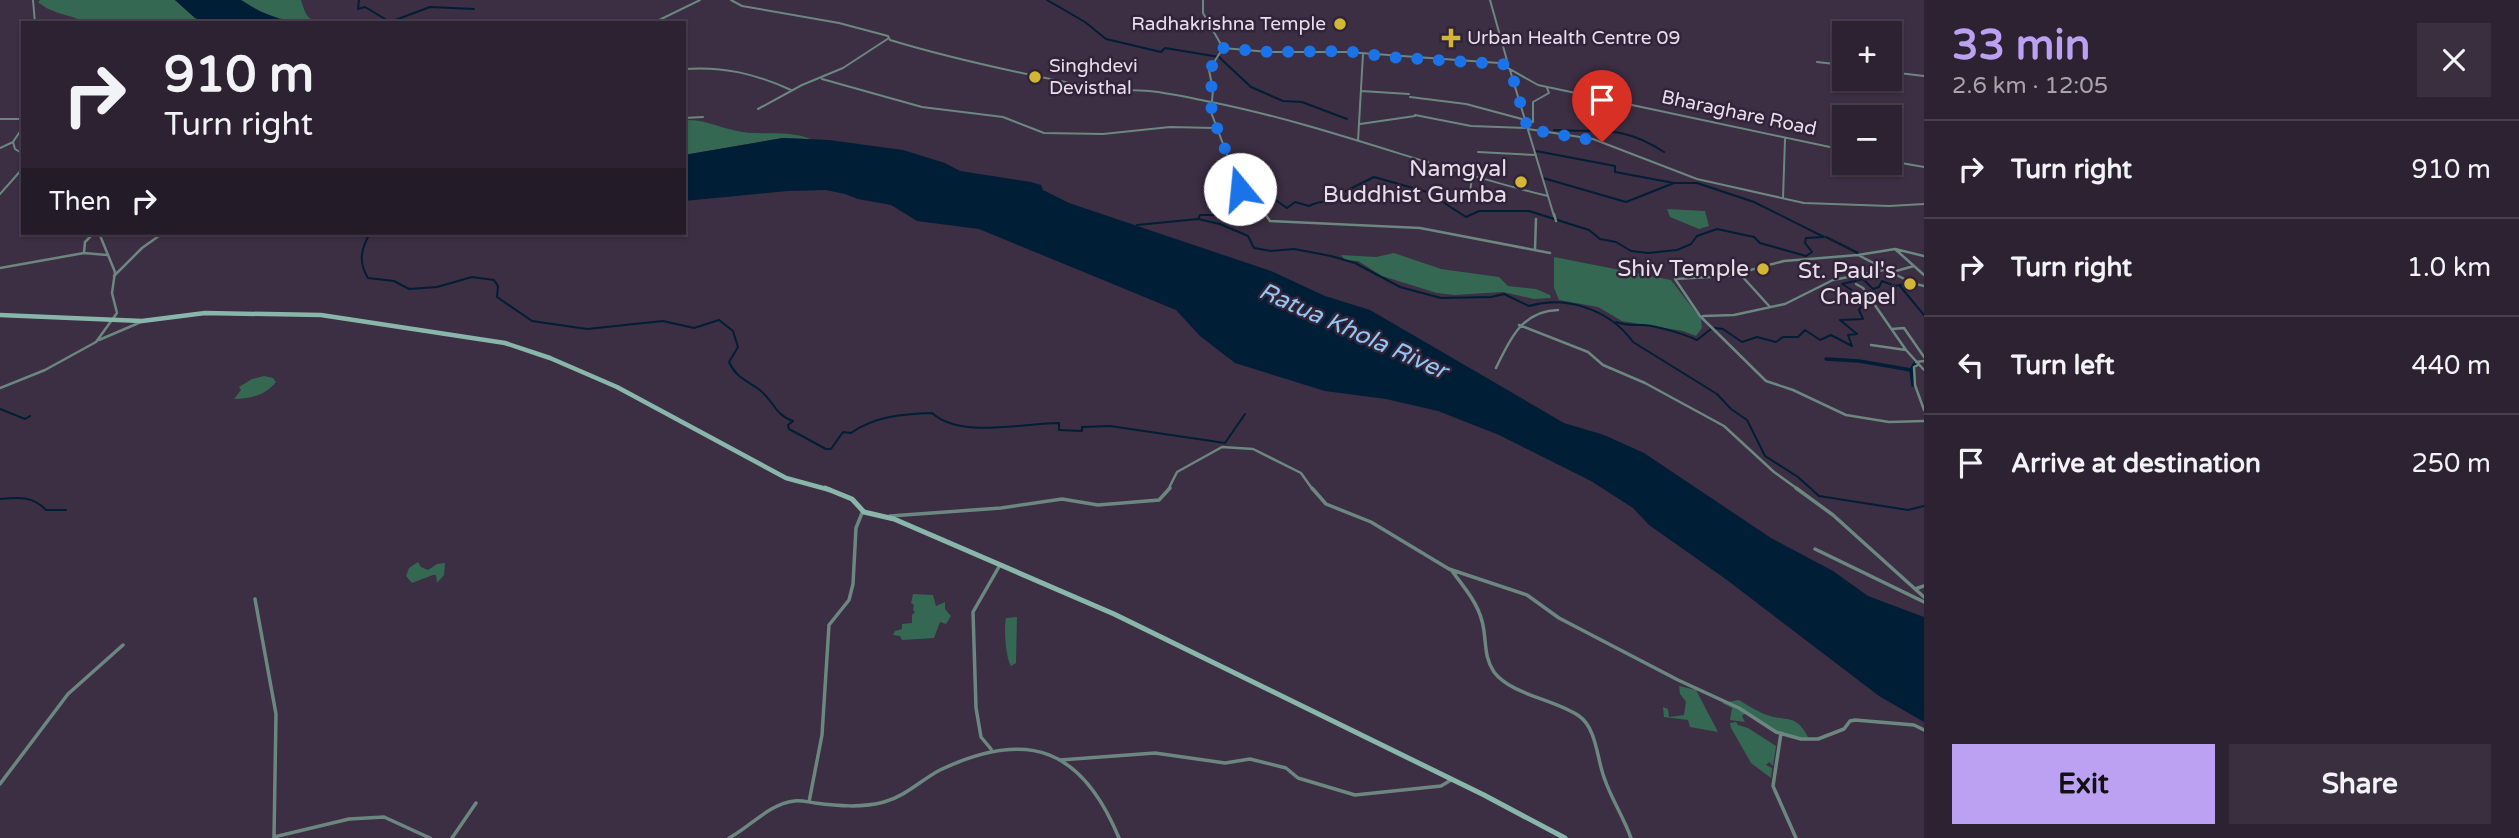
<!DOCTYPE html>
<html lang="en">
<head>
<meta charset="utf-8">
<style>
	body { margin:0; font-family:"Varela Round",sans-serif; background:#392f3e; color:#f1f3f6; height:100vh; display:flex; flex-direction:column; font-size:26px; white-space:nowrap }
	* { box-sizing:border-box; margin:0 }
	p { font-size:23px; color:#a7a4ac }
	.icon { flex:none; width:38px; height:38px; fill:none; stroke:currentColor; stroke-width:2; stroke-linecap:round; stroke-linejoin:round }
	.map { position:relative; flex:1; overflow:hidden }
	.drawer { display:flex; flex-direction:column; background:#2d2232; width:595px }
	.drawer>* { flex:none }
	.top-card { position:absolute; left:21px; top:21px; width:665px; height:214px; border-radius:0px; box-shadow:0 2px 5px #0004,0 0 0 2px #483f4d; background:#2d2232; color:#f1f3f6; overflow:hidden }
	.controls { position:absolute; left:1832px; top:21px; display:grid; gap:14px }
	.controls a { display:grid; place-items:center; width:70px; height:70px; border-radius:0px; background:#2d2232; box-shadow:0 2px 5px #0004,0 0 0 2px #483f4d; font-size:35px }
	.pin { position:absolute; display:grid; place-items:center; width:60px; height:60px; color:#fff; margin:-72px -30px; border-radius:50% 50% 50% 0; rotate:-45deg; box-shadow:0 0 7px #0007 }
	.pin .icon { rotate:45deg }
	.me { position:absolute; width:77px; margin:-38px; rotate:343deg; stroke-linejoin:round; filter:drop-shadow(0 0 5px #0008) }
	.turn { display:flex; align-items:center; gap:24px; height:147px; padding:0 28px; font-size:32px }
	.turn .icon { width:91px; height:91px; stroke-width:2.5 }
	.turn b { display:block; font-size:49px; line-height:60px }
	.then { display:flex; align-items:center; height:66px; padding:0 28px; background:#0003; gap:14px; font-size:26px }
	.round { display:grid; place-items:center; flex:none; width:74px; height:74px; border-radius:0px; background:#392f3e }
	.summary { display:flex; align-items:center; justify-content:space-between; height:119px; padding:0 28px }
	h1 { font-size:42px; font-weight:800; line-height:52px; color:#bca0f2 }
	.action { display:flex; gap:14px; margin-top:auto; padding:14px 28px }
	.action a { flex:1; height:80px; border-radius:0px; background:#bca0f2; color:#111; font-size:28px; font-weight:800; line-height:80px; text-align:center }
	.action a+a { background:#392f3e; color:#f1f3f6 }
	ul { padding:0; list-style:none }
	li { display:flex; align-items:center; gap:21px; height:98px; padding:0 28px; border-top:2px solid #483f4d }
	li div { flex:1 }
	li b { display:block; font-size:26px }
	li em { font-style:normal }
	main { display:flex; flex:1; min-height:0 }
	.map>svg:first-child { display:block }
	.green { fill:#346852 }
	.water { fill:#001e36 }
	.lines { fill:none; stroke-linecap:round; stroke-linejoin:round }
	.stream { stroke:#001e36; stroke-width:2 }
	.canal { stroke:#001e36; stroke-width:3.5 }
	.street-far2 { stroke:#6b8780; stroke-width:2 }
	.street-far1 { stroke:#6b8780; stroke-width:2.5 }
	.street { stroke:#6b8780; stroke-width:3.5 }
	.secondary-far1 { stroke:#89b6ab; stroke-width:4.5 }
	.secondary { stroke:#89b6ab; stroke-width:5 }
	.route { stroke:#1a73e8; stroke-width:12; stroke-dasharray:0 21.6 }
	.poi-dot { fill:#d2b635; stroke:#322438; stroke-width:2.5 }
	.labels { text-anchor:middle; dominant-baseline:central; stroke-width:5; stroke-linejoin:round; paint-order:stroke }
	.far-poi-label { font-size:19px; fill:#e7deec; stroke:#322438; text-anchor:start }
	.far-street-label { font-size:19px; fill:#e7deec; stroke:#322438 }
	.poi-label { font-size:23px; fill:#e7deec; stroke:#322438; text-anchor:end }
	.water-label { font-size:24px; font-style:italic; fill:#93c6f3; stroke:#322438 }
</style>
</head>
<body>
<main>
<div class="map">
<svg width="1924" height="838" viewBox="0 0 1924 838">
	<rect width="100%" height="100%" fill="#3c2e43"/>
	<path class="green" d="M 40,0 L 175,0 L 195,18 L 209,23 L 86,23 C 68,13 53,15 38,2 Z
		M 241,0 L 301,0 C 308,23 309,18 327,23 C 291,23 272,20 241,0 Z
		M 684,120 C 704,119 715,126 733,130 C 759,137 786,129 811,139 L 783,138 L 684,155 Z
		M 1667,209 L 1705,211 L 1709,226 L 1699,229 L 1670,217 Z
		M 1394,253 L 1441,269 L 1499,277 L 1508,286 L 1536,289 L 1550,295 L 1551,298 L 1534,299 L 1503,292 L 1454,295 L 1437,293 L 1382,276 L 1358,261 L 1345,260 L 1341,255 L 1376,257 Z
		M 1554,257 L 1671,280 L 1701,319 L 1702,328 L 1696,336 L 1683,331 L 1622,321 L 1598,307 L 1559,300 L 1554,288 Z
		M 264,376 L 273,378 L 276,382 C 266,395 250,399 234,399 L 241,390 L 239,387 L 252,379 Z
		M 418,562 L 421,567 L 428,570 L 437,564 L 445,563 L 444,575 L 437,583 L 436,575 L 433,575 L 412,583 L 406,576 L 409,568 Z
		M 913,594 L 933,595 L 936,606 L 945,602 L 945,609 L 951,616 L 946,624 L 940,622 L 934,638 L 902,640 L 900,636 L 893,635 L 895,631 L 902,629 L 902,624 L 912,623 L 912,615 L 915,612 L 913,610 L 914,605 L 911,603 Z
		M 1017,617 L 1016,663 L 1011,666 C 1005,656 1004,627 1006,618 Z
		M 1679,686 L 1696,690 L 1718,732 L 1690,727 L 1688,720 L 1664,717 L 1663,707 L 1668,709 L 1669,717 L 1684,715 L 1686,702 L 1680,694 Z
		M 1739,700 C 1747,705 1755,710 1764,714 C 1787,723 1796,712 1809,739 L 1776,732 L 1745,713 L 1742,716 L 1745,722 L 1730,720 L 1732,708 L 1722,703 Z
		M 1736,722 L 1738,725 L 1748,728 L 1776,746 L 1773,766 L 1769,762 L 1766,765 L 1772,768 L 1771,778 L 1751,763 L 1731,728 L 1730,723 Z"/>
	<path class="water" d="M 175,0 L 241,0 L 259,11 L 290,23 L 209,23 L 195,18 Z
		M 783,138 L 829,140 L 903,150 L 945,163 L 960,171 L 1031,182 L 1041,185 L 1043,190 L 1069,203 L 1271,271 L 1325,296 L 1370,310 L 1564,423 L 1604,435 L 1644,453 L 1771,538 L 1833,571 L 1868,596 L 1924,617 L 1924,722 L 1879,696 L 1727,580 L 1649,525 L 1633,508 L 1591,481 L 1499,435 L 1438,411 L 1386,399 L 1325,391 L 1235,363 L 1200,336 L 1176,310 L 979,229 L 917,221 L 891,205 L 858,199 L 845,194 L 826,190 L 788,191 L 684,201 L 684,155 Z"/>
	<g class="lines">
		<path class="stream" d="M 359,0 L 358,9 L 365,7 L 390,22 L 430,7 L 474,9
			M 1047,0 L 1085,22 L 1106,39 L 1161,52 L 1165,48 L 1219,57 L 1251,87 L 1283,101 L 1302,102 L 1347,119
			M 1554,130 C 1602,133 1621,124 1664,152
			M 1536,151 L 1615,166 L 1615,172 L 1674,183
			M 1198,219 L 1200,215 L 1221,215 L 1230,206 L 1237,207 L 1238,202 C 1251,198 1261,204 1274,199 L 1287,208 L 1295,202 L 1309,206 C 1324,198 1333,204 1348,195 L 1346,191 L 1374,177 L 1427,192 L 1466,217 L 1479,211 L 1529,211 L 1589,230 L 1600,239 L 1616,242 L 1631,251 L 1648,253 L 1677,250 L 1691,244 L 1697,236 L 1717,229 L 1754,237 L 1760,243 L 1806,256 L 1812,252 L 1805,243 L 1806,238 L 1824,237 L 1754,202 L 1697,183 L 1674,183 L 1626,202 L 1543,178
			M 1137,225 L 1198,219 L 1220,224 L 1248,236 L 1254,248 L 1271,251 L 1294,249 L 1331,256 L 1355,263 L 1400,287 L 1441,298 L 1491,297 L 1504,294 L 1529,306 C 1567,295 1610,310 1633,342 L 1717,394 L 1731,409 L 1747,420 L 1765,456 L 1798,477 L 1819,496 L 1908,510 L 1924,506
			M 370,233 C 361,249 358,262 368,278 L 394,281 L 409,289 L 437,287 L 472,277 L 494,280 L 498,286 L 497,297 L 532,321 L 587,329 L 663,321 L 694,328 L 719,320 L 733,331 L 738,347 L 729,362 C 736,377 744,379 757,388 C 772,397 774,415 793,421 L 788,425 L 789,429 L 826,449 L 831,449 L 843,432 L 851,433 C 875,416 903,414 932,413 C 961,439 1023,423 1059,423 L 1059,430 L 1082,431 L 1082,427 L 1110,426 L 1225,443 L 1245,414
			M 1826,237 L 1858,253
			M 1900,286 L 1924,315
			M 1616,322 C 1627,326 1633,325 1643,325 C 1658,326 1684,334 1697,340 L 1711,329
			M 1715,328 L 1723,329 L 1742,342 L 1757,337 L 1776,342 L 1783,337 L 1798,337 L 1805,330 L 1820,340 L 1831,335 L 1852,346 L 1848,335 L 1857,334 L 1840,320 L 1863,319 L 1859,310 L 1863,304 L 1856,300 L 1861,296 L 1842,284 L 1863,279 L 1873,289 L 1879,287 L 1882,281 L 1895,286 L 1910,283
			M 0,409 L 25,419 L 30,416
			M 0,499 C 18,497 33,496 46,510 L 66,510"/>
		<path class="canal" d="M 1826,359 L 1859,361 L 1911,370
			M 1913,385 L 1911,370 L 1915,363"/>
		<path class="street-far2" d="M 33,0 L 35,23
			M 731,0 L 742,6 L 839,23 L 888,36 L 890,40 C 956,60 1023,74 1091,87 C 1109,91 1130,89 1149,91 C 1170,93 1191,98 1211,102 C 1326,125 1435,169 1548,196
			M 1203,0 L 1203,13 L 1223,48 L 1209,70 L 1213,90 L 1211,112 L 1241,192 L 1254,196 L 1266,216
			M 1490,0 L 1508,64
			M 653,23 L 700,0
			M 1223,48 L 1269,52 L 1347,52 L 1499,63 L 1538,85 L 1844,150
			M 1817,62 L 1844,65
			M 684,69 C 723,66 756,74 791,90
			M 1510,70 L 1554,216
			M 1890,72 L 1924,76
			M 822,79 L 922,107 L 1003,117 L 1044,133 L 1103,134 L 1170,127 L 1215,128
			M 1361,91 L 1409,94
			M 1410,97 L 1466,104 L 1533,122 L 1533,102 L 1549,93 L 1547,88
			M 758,109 L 802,85 L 843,68 L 889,38
			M 1415,115 L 1471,126 L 1528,128
			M 684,118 L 703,117
			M 0,119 L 23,119
			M 1360,124 L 1415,116
			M 1528,129 L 1593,139 L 1697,179 L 1804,203 L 1889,206 L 1924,204
			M 1358,141 L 1363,54
			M 13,142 L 15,149 L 23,154
			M 0,148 L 13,142 L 23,127
			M 1478,152 L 1536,155
			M 1890,161 L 1924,167
			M 0,194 L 23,168
			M 1783,198 L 1785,139
			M 1469,200 L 1472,177"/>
		<path class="street-far1" d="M 1265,214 L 1270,221 L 1420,228 L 1550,253
			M 1554,214 L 1556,221
			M 94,233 L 85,242 L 84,253 L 107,255
			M 1535,249 L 1536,219
			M 1895,249 L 1924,275
			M 1858,255 L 1895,249 L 1924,256
			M 0,268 L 84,253
			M 1896,271 L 1914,266
			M 1740,274 L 1770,307
			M 114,276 L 142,248 L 163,233
			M 1856,284 L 1863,288 L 1906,350 L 1924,370
			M 1924,286 L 1912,283 L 1858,255 L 1784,261 L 1728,276 L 1675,279 L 1700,316 L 1766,381 L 1793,390 L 1846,415 L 1889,422 L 1924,421
			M 1703,316 L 1734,315 L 1785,304 L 1833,280 L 1884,270
			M 1519,325 L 1588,352 L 1603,365 L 1645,383 L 1724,426 L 1774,472 L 1799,490
			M 1892,329 L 1904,328 L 1924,357
			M 99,340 L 141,322
			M 1871,345 L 1906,350
			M 1916,362 L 1924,361
			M 1918,365 L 1914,367 L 1915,385 L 1924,410
			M 1496,368 C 1510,339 1522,311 1558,310
			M 0,388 L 45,370 L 96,342 L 117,313 L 112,293 L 115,272 L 99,233
			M 1168,490 L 1177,472 L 1222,447 L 1253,449 L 1301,473 L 1313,490"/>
		<path class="street" d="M 1312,488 L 1326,504 L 1371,522 L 1449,569 L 1527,595 L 1559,618 L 1678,680 L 1739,708 L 1776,732 L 1801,739 L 1818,739 L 1844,729 L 1850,721 L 1855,720 L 1914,725 L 1924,730
			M 1796,488 L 1833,515 L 1924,597
			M 890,516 L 1001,508 L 1062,499 L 1098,505 L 1159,500 L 1170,488
			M 1815,549 L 1924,602
			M 1452,571 C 1464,587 1477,602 1482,621 C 1487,639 1483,656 1494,672 C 1511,695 1557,700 1579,716 C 1597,728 1597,761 1605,780 C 1612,800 1624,818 1631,838
			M 1915,589 L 1924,586
			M 255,599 L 276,714 L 274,838
			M 1781,733 L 1773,786 L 1796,838
			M 991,749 L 981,737 L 976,708 L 973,612 L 1000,565
			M 1060,760 L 1155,753 L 1225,763 L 1250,759 L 1286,768 L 1298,778 L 1355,795 L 1441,786 L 1451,780
			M 0,784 L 68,694 L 123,645
			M 809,802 L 822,735 L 829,625 L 849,600 L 853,584 L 856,528 L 862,513
			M 274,837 L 349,819 L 384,817 L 430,838
			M 452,838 L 476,803
			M 729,838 C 750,827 769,804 794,801 C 801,800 808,802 815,803 C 838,806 862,808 884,802 C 906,796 921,780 940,770 C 1029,728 1082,749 1119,838"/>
		<path class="secondary-far1" d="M 0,315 L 142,321 L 205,313 L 321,315 L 505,343 L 550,358 L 617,387 L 786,478 L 830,490"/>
		<path class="secondary" d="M 825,488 L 852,499 L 864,512 L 894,519 L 1114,614 L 1484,795 L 1565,838"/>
	</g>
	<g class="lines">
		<path class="route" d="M 1240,189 L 1211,112 L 1213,96 L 1209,71 L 1223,48 L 1269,52 L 1347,51 L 1387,57 L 1503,64 L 1510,68 L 1528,129 L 1602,142"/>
	</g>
	<g class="poi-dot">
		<circle cx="1340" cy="24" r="7"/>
		<path d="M1447.5 27.5h7v7h7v7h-7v7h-7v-7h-7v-7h7z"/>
		<circle cx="1035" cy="77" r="7"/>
		<circle cx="1521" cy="182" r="7"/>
		<circle cx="1763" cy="269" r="7"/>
		<circle cx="1910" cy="284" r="7"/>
	</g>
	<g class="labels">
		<g class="far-poi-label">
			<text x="1326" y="24" text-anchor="end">Radhakrishna Temple</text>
			<text x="1467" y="38">Urban Health Centre 09</text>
			<text x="1049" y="66">Singhdevi<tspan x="1049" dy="22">Devisthal</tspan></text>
		</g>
		<g class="far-street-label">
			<text transform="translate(1739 113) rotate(12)">Bharaghare Road</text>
		</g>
		<g class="poi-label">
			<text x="1507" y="169">Namgyal<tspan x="1507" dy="26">Buddhist Gumba</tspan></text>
			<text x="1749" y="269">Shiv Temple</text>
			<text x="1896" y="271">St. Paul's<tspan x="1896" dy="26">Chapel</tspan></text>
		</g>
		<g class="water-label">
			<text transform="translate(1353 331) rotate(24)">Ratua Khola River</text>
		</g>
	</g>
</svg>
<div class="controls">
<a>+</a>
<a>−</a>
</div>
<div class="pin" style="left:1602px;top:142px;background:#d93025"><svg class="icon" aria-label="arrive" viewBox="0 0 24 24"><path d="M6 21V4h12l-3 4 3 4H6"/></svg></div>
<svg class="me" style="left:1240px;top:189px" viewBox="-20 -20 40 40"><circle r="19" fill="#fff"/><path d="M0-13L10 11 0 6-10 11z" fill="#1a73e8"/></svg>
<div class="top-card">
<div class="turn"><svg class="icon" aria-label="right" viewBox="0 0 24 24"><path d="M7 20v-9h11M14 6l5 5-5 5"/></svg><div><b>910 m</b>Turn right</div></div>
<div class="then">Then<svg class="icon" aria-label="right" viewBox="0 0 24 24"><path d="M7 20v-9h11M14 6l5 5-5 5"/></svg></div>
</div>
</div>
<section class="drawer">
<div class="summary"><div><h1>33 min</h1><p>2.6 km · 12:05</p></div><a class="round"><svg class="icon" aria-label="close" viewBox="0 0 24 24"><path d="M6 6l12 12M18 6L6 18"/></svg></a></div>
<ul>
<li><svg class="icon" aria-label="right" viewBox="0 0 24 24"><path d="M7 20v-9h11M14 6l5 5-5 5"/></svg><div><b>Turn right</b></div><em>910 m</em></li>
<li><svg class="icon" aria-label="right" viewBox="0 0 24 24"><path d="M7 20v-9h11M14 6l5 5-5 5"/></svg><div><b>Turn right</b></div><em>1.0 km</em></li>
<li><svg class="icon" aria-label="left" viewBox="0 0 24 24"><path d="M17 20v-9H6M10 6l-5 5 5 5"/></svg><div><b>Turn left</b></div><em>440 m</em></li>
<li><svg class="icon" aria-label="arrive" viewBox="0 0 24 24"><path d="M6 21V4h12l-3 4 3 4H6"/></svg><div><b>Arrive at destination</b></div><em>250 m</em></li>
</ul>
<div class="action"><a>Exit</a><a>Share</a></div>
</section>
</main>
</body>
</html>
